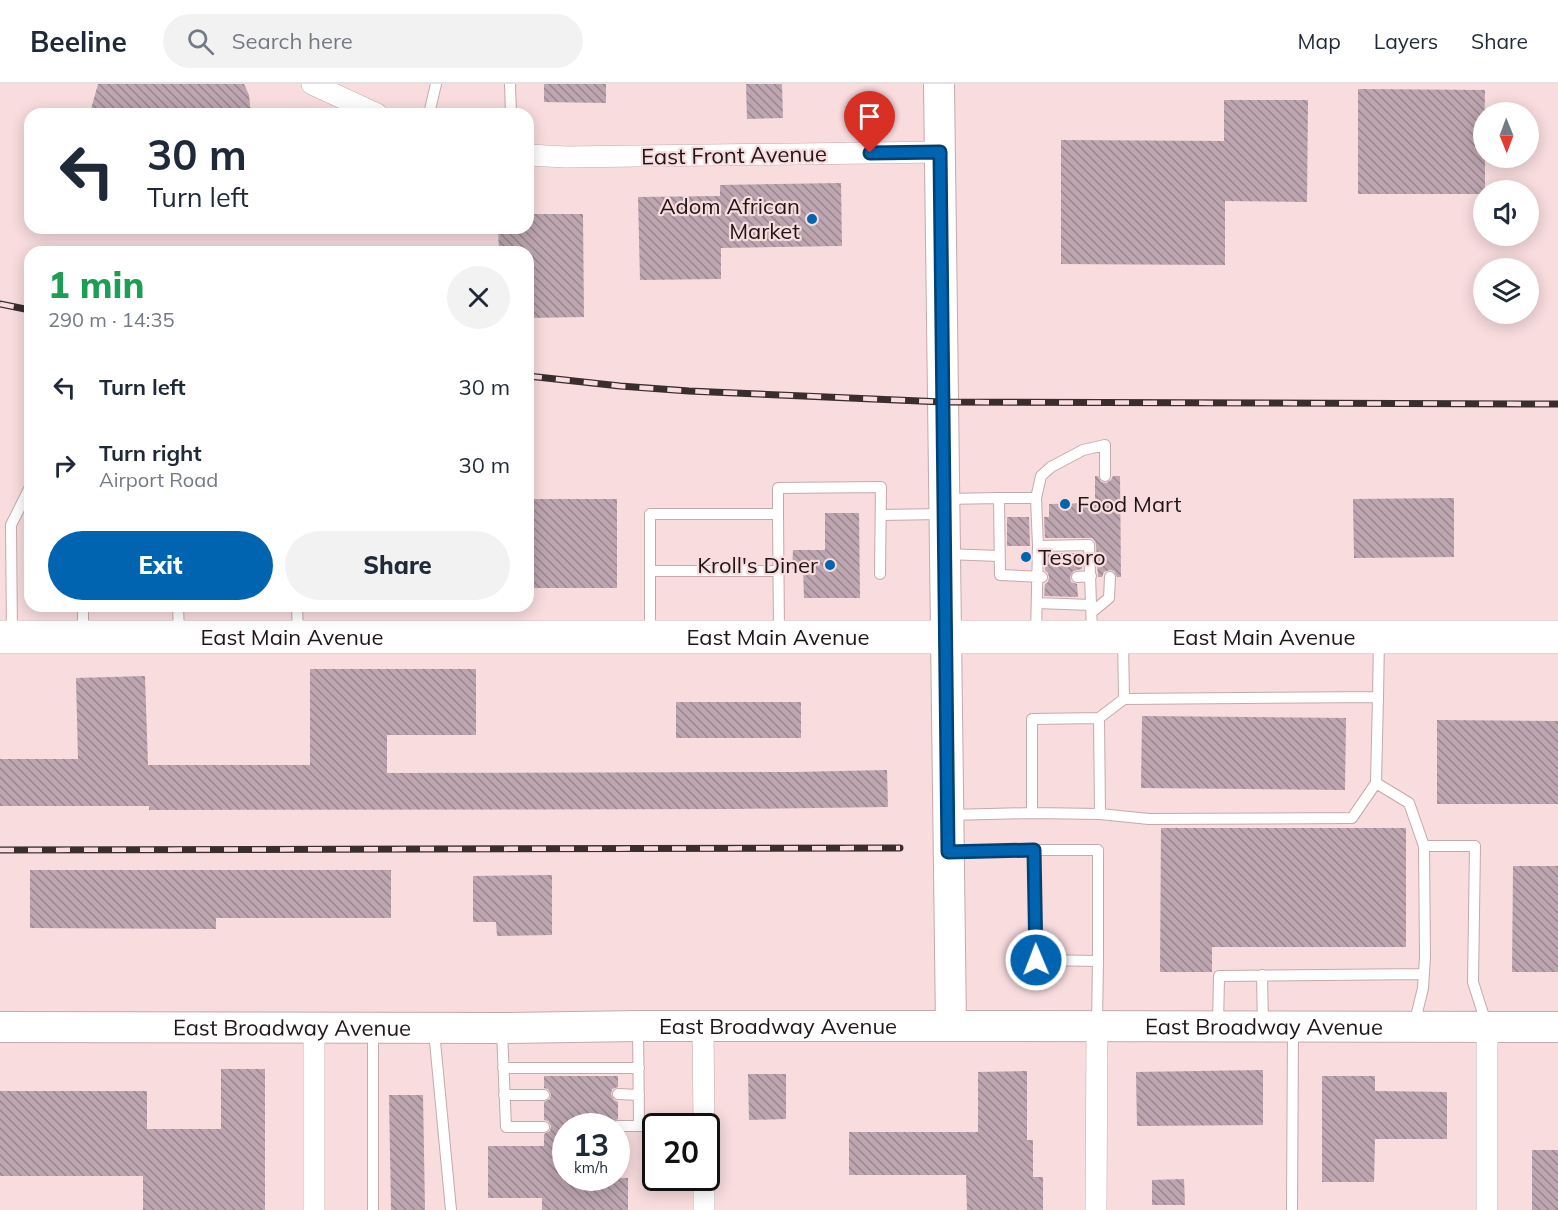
<!DOCTYPE html>
<html lang="en">
<head>
<meta charset="utf-8">
<style>
	body { margin:0; font-family:Mulish,sans-serif; background:#f2f2f3; color:#1f2937; height:100vh; display:flex; flex-direction:column; font-size:22px; white-space:nowrap }
	* { box-sizing:border-box; margin:0 }
	p { font-size:20px; color:#747a83 }
	.icon { flex:none; width:33px; height:33px; fill:none; stroke:currentColor; stroke-width:2; stroke-linecap:round; stroke-linejoin:round }
	.map { position:relative; flex:1; overflow:hidden }
	.details { position:absolute; left:24px; top:162px; width:510px; height:366px; display:flex; flex-direction:column; background:#fff; border-radius:18px; box-shadow:0 3px 15px #0003 }
	.details>* { flex:none }
	.top-card { position:absolute; left:24px; top:24px; width:510px; height:126px; border-radius:18px; box-shadow:0 3px 15px #0003; background:#fff; color:#1f2937; overflow:hidden }
	.needle { width:39px; rotate:179deg }
	.buttons { position:absolute; left:1473px; top:18px; display:grid; gap:12px }
	.buttons a { display:grid; place-items:center; width:66px; height:66px; border-radius:50%; background:#fff; box-shadow:0 3px 15px #0003; font-size:30px }
	.speed { position:absolute; left:552px; top:1029px; display:flex; gap:12px; font-size:30px; font-weight:700; text-align:center }
	.speed>* { display:grid; place-content:center; width:78px; height:78px; border-radius:50%; background:#fff; box-shadow:0 3px 15px #0003; line-height:1 }
	.speed small { font-size:15px; font-weight:400 }
	.speed .limit { border:3px solid #111; border-radius:9px; background:#fff; color:#111 }
	.pin { position:absolute; display:grid; place-items:center; width:51px; height:51px; color:#fff; margin:-62px -26px; border-radius:50% 50% 50% 0; rotate:-45deg; box-shadow:0 0 6px #0007 }
	.pin .icon { rotate:45deg }
	.me { position:absolute; width:66px; margin:-33px; rotate:359deg; stroke-linejoin:round; filter:drop-shadow(0 0 4px #0008) }
	.turn { display:flex; align-items:center; gap:21px; height:126px; padding:0 24px; font-size:27px }
	.turn .icon { width:78px; height:78px; stroke-width:2.5 }
	.turn b { display:block; font-size:42px; line-height:51px }
	.round { display:grid; place-items:center; flex:none; width:63px; height:63px; border-radius:32px; background:#f2f2f3 }
	.headline { display:flex; align-items:center; justify-content:space-between; height:102px; padding:0 24px }
	h1 { font-size:36px; font-weight:800; line-height:45px; color:#1e9e55 }
	.cta { display:flex; gap:12px; margin-top:auto; padding:12px 24px }
	.cta a { flex:1; height:69px; border-radius:36px; background:#0064b0; color:#fff; font-size:24px; font-weight:800; line-height:69px; text-align:center }
	.cta a+a { background:#f2f2f3; color:#1f2937 }
	ul { padding:0; list-style:none }
	li { display:flex; align-items:center; gap:18px; height:78px; padding:0 24px }
	li div { flex:1 }
	li b { display:block; font-size:22px }
	li em { font-style:normal }
	header { display:flex; align-items:center; gap:36px; box-sizing:border-box; height:84px; padding:0 30px; background:#fff; border-bottom:2px solid #e0e1e3 }
	header strong { font-size:28px }
	nav { display:flex; gap:33px; margin-inline-start:auto; font-size:21px }
	.search { width:420px; height:54px; background:#f2f2f3; display:flex; align-items:center; gap:15px; box-sizing:border-box; padding:0 21px; border-radius:33px; color:#747a83; font-size:22px }
	.map>svg:first-child { display:block }
	.building { fill:url(#building-back-hatch) }
	.lines { fill:none; stroke-linecap:round; stroke-linejoin:round }
	.lane-casing { stroke:#c4aaac; stroke-width:12 }
	.street-casing { stroke:#c4aaac; stroke-width:22 }
	.secondary-casing { stroke:#c4aaac; stroke-width:32 }
	.primary-casing { stroke:#c4aaac; stroke-width:34 }
	.lane { stroke:#fff; stroke-width:10 }
	.street { stroke:#fff; stroke-width:21 }
	.secondary { stroke:#fff; stroke-width:30 }
	.primary { stroke:#fff; stroke-width:33 }
	.rail-casing { stroke:#392d2e; stroke-width:7 }
	.rail { stroke:#f8dcde; stroke-width:4.5; stroke-dasharray:14; stroke-linecap:butt }
	.route-casing { stroke:#004172; stroke-width:15 }
	.route { stroke:#0064b0; stroke-width:10 }
	.poi-dot { fill:#0064b0; stroke:#f8dcde; stroke-width:2 }
	.labels { text-anchor:middle; dominant-baseline:central; stroke-width:4.5; stroke-linejoin:round; paint-order:stroke }
	.street-label { font-size:22px; fill:#201617; stroke:#f8dcde }
	.poi-label { font-size:22px; fill:#201617; stroke:#f8dcde; text-anchor:end }
</style>
</head>
<body>
<header>
<strong>Beeline</strong>
<div class="search"><svg class="icon" aria-label="search" viewBox="0 0 24 24"><circle cx="10" cy="10" r="6"/><path d="M15 15l6 6"/></svg>Search here</div>
<nav><a>Map</a><a>Layers</a><a>Share</a></nav>
</header>
<div class="map">
<svg width="1558" height="1126" viewBox="0 0 1558 1126">
	<defs>
		<pattern id="building-back-hatch" width="6" height="6" patternUnits="userSpaceOnUse" patternTransform="scale(1.5)"><rect width="6" height="6" fill="#bda6b0"/><path d="M-1 5l2 2M0 0l6 6M5-1l2 2" fill="none" stroke="#99868e"/></pattern>
	</defs>
	<rect width="100%" height="100%" fill="#f8dcde"/>
	<path class="building" d="M 98,0 L 244,0 L 249,11 L 251,30 L 107,30 L 91,25 Z
		M 544,0 L 606,0 L 606,19 L 544,18 Z
		M 746,0 L 782,0 L 783,34 L 747,35 Z
		M 1358,5 L 1485,6 L 1484,74 L 1485,74 L 1485,106 L 1484,106 L 1484,110 L 1358,110 Z
		M 1224,16 L 1308,16 L 1307,118 L 1225,117 L 1225,181 L 1061,180 L 1061,56 L 1224,57 Z
		M 841,99 L 842,162 L 721,164 L 721,195 L 640,196 L 638,113 L 720,112 L 720,101 Z
		M 528,130 L 583,130 L 584,233 L 528,234 L 528,168 L 499,168 L 498,144 L 528,144 Z
		M 1095,392 L 1098,392 L 1101,398 L 1106,399 L 1111,396 L 1113,392 L 1120,392 L 1121,493 L 1117,493 L 1114,487 L 1110,486 L 1104,488 L 1102,493 L 1098,493 L 1096,461 L 1095,457 L 1092,454 L 1045,454 L 1044,433 L 1049,433 L 1049,420 L 1095,419 Z
		M 1454,414 L 1454,473 L 1354,474 L 1353,415 Z
		M 528,415 L 617,415 L 617,504 L 528,504 Z
		M 825,429 L 859,429 L 860,514 L 804,514 L 803,485 L 792,485 L 793,466 L 825,466 Z
		M 1007,433 L 1029,433 L 1030,462 L 1007,462 Z
		M 1045,469 L 1082,469 L 1082,485 L 1073,487 L 1070,493 L 1071,498 L 1077,500 L 1078,513 L 1044,512 L 1045,500 L 1048,498 L 1049,493 L 1048,489 L 1045,486 Z
		M 310,585 L 476,585 L 476,651 L 387,651 L 387,689 L 795,688 L 887,686 L 888,723 L 735,725 L 149,726 L 149,722 L 0,722 L 0,675 L 78,675 L 76,594 L 145,592 L 148,681 L 310,681 Z
		M 676,618 L 801,618 L 801,654 L 676,654 Z
		M 1142,632 L 1346,634 L 1345,706 L 1141,704 Z
		M 1437,636 L 1558,637 L 1558,720 L 1437,720 Z
		M 1161,744 L 1406,744 L 1406,863 L 1212,863 L 1212,888 L 1160,888 Z
		M 1513,782 L 1558,782 L 1558,888 L 1512,888 Z
		M 30,786 L 391,786 L 391,834 L 216,834 L 216,845 L 30,844 Z
		M 552,791 L 552,851 L 497,852 L 496,838 L 473,838 L 473,792 Z
		M 221,985 L 265,985 L 265,1126 L 143,1126 L 143,1092 L 0,1092 L 0,1007 L 147,1007 L 147,1045 L 221,1045 Z
		M 1263,986 L 1263,1041 L 1137,1042 L 1136,988 Z
		M 1027,987 L 1027,1056 L 1033,1056 L 1033,1093 L 1043,1093 L 1043,1126 L 967,1126 L 966,1091 L 849,1091 L 849,1048 L 978,1048 L 978,988 Z
		M 748,990 L 786,990 L 786,1035 L 749,1036 Z
		M 544,992 L 618,992 L 618,1003 L 612,1005 L 611,1010 L 614,1016 L 618,1018 L 618,1035 L 612,1038 L 611,1042 L 566,1042 L 566,1094 L 628,1094 L 628,1126 L 542,1126 L 542,1114 L 488,1114 L 488,1062 L 544,1062 L 544,1050 L 550,1047 L 551,1042 L 548,1037 L 544,1036 L 544,1018 L 550,1015 L 551,1010 L 548,1005 L 544,1004 Z
		M 1322,992 L 1375,992 L 1375,1007 L 1447,1008 L 1447,1055 L 1375,1055 L 1374,1098 L 1322,1098 Z
		M 389,1011 L 423,1011 L 425,1126 L 391,1126 Z
		M 1532,1066 L 1558,1066 L 1558,1126 L 1532,1126 Z
		M 1184,1095 L 1185,1121 L 1152,1121 L 1152,1096 Z"/>
	<g class="lines">
		<g class="lane-casing">
			<path id="lane" d="M 510,0 L 511,30
				M 429,30 L 436,0
				M 1036,414 L 1041,392 L 1051,383 L 1083,366 L 1105,361 L 1105,392
				M 946,415 L 999,414
				M 778,430 L 778,404 L 881,403 L 880,490
				M 881,431 L 942,430
				M 1038,462 L 1036,414 L 999,414 L 1000,491 L 1042,493
				M 946,470 L 999,472
				M 650,487 L 778,487
				M 1077,493 L 1091,492
				M 1037,519 L 1091,521
				M 83,522 L 83,549
				M 178,522 L 179,550
				M 297,522 L 298,550
				M 1092,528 L 1109,514 L 1110,493
				M 650,549 L 650,430 L 778,430 L 779,550
				M 12,550 L 11,441 L 30,403
				M 1036,550 L 1038,462 L 1089,461 L 1092,550
				M 1123,556 L 1124,615 L 1378,613 L 1379,555
				M 1376,699 L 1409,719 L 1424,762 L 1425,873 L 1423,904 L 1414,941
				M 1032,729 L 1100,730 L 1099,634
				M 1100,730 L 1149,735 L 1352,734 L 1376,699 L 1378,613
				M 949,731 L 1032,729 L 1032,635 L 1099,634 L 1124,615
				M 1424,762 L 1475,762 L 1473,898 L 1486,939
				M 952,768 L 1034,766 L 1036,876 L 1098,877 L 1098,766 L 1034,766
				M 1262,891 L 1263,942
				M 1097,939 L 1098,877
				M 1218,941 L 1219,892 L 1424,890
				M 638,943 L 639,1041
				M 434,947 L 451,1126
				M 502,947 L 506,1043 L 544,1043
				M 503,984 L 639,984
				M 618,1010 L 639,1011
				M 504,1011 L 544,1011
				M 618,1042 L 704,1042
				M 373,1126 L 373,947
				M 1292,1126 L 1293,943"/>
		</g>
		<g class="street-casing">
			<path id="street" d="M 312,0 L 377,30
				M 528,71 L 566,73 L 940,68
				M 703,942 L 704,1042
				M 1487,943 L 1487,1126
				M 704,1094 L 704,1126
				M 314,1126 L 314,944
				M 1096,1126 L 1097,942"/>
		</g>
		<g class="secondary-casing">
			<g id="secondary">
				<path d="M 939,0 L 951,942"/>
				<path id="s1" d="M 0,943 L 502,944 L 638,942 L 951,942 L 1558,943"/>
			</g>
		</g>
		<g class="primary-casing">
			<g id="primary">
				<path id="s2" d="M 0,553 L 1558,553"/>
			</g>
		</g>
		<use href="#lane" class="lane"/>
		<use href="#street" class="street"/>
		<use href="#secondary" class="secondary"/>
		<use href="#primary" class="primary"/>
		<g class="rail-casing">
			<path id="rail" d="M 0,220 L 30,226
				M 528,292 L 620,302 L 689,307 L 943,318 L 1558,320
				M 0,766 L 900,764"/>
		</g>
		<use href="#rail" class="rail"/>
	</g>
	<g class="lines">
		<g class="route-casing">
			<path id="route" d="M 870,69 L 940,68 L 948,768 L 1034,766 L 1036,876"/>
		</g>
		<use href="#route" class="route"/>
	</g>
	<g class="poi-dot">
		<circle cx="812" cy="135" r="6"/>
		<circle cx="1065" cy="420" r="6"/>
		<circle cx="1026" cy="473" r="6"/>
		<circle cx="830" cy="481" r="6"/>
	</g>
	<g class="labels">
		<g class="street-label">
			<text transform="translate(734 71) rotate(-1)">East Front Avenue</text>
			<text stroke="none"><textPath href="#s2" startOffset="292">East Main Avenue</textPath></text>
			<text stroke="none"><textPath href="#s2" startOffset="778">East Main Avenue</textPath></text>
			<text stroke="none"><textPath href="#s2" startOffset="1264">East Main Avenue</textPath></text>
			<text stroke="none"><textPath href="#s1" startOffset="778">East Broadway Avenue</textPath></text>
			<text stroke="none"><textPath href="#s1" startOffset="1264">East Broadway Avenue</textPath></text>
			<text stroke="none"><textPath href="#s1" startOffset="292">East Broadway Avenue</textPath></text>
		</g>
		<g class="poi-label">
			<text x="800" y="122">Adom African<tspan x="800" dy="25">Market</tspan></text>
			<text x="1077" y="420" text-anchor="start">Food Mart</text>
			<text x="1038" y="473" text-anchor="start">Tesoro</text>
			<text x="818" y="481">Kroll's Diner</text>
		</g>
	</g>
</svg>
<div class="buttons">
<a><svg class="needle" viewBox="-14 -14 28 28"><path d="M0-13l5 13h-10z" fill="#e53935"/><path d="M0 13l5-13h-10z" fill="#747a83"/></svg></a>
<a><svg class="icon" aria-label="sound" viewBox="0 0 24 24"><path d="M4 9h4l5-4v14l-5-4H4zM17 9q2 3 0 6"/></svg></a>
<a><svg class="icon" aria-label="layers" viewBox="0 0 24 24"><path d="M12 4l9 5-9 5-9-5zM3 14l9 5 9-5"/></svg></a>
</div>
<div class="speed"><div>13<small>km/h</small></div><div class="limit">20</div></div>
<div class="pin" style="left:870px;top:69px;background:#d93025"><svg class="icon" aria-label="arrive" viewBox="0 0 24 24"><path d="M6 21V4h12l-3 4 3 4H6"/></svg></div>
<svg class="me" style="left:1036px;top:876px" viewBox="-20 -20 40 40"><circle r="17" fill="#0064b0" stroke="#fff" stroke-width="3"/><path d="M0-11L8 9 0 5-8 9z" fill="#fff"/></svg>
<div class="top-card">
<div class="turn"><svg class="icon" aria-label="left" viewBox="0 0 24 24"><path d="M17 20v-9H6M10 6l-5 5 5 5"/></svg><div><b>30 m</b>Turn left</div></div>
</div>
<section class="details">
<div class="headline"><div><h1>1 min</h1><p>290 m · 14:35</p></div><a class="round"><svg class="icon" aria-label="close" viewBox="0 0 24 24"><path d="M6 6l12 12M18 6L6 18"/></svg></a></div>
<ul>
<li><svg class="icon" aria-label="left" viewBox="0 0 24 24"><path d="M17 20v-9H6M10 6l-5 5 5 5"/></svg><div><b>Turn left</b></div><em>30 m</em></li>
<li><svg class="icon" aria-label="right" viewBox="0 0 24 24"><path d="M7 20v-9h11M14 6l5 5-5 5"/></svg><div><b>Turn right</b><p>Airport Road</p></div><em>30 m</em></li>
</ul>
<div class="cta"><a>Exit</a><a>Share</a></div>
</section>
</div>
</body>
</html>
